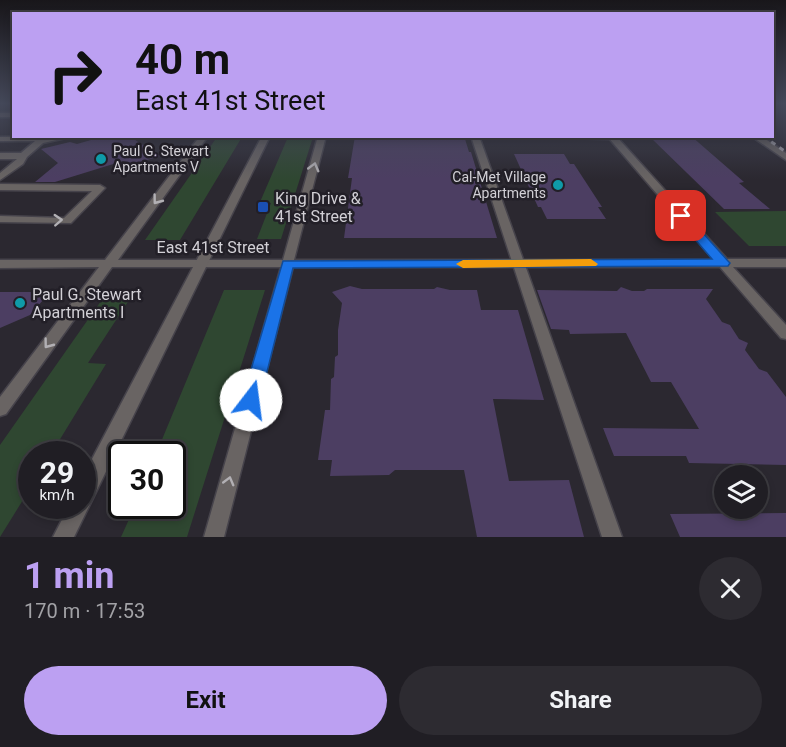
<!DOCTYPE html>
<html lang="en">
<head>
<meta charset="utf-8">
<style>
	body { margin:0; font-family:Roboto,sans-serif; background:#2d2b31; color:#f1f3f6; height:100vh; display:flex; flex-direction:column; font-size:22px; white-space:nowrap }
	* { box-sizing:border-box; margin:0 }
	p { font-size:20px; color:#a2a2a6 }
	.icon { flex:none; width:33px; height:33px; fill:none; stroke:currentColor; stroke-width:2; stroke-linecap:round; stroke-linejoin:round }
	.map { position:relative; height:537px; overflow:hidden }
	.panel { display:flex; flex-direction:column; background:#201e24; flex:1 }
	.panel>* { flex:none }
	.hud { position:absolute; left:12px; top:12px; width:762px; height:126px; border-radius:0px; box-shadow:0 3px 9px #0003,0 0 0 2px #3d3c41; background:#bca0f2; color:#111; overflow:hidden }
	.controls { position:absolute; left:714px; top:465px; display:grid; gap:12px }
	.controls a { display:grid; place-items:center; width:54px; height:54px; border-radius:50%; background:#201e24; box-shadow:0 3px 9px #0003,0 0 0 2px #3d3c41; font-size:30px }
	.speed { position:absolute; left:18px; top:441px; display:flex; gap:12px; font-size:30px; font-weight:700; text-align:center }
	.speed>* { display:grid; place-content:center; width:78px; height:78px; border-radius:50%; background:#201e24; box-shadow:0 3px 9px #0003,0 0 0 2px #3d3c41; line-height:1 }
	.speed small { font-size:15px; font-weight:400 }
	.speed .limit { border:3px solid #111; border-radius:9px; background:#fff; color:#111 }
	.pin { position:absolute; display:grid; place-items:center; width:51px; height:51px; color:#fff; margin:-26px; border-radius:12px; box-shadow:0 3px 9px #0006 }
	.me { position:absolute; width:66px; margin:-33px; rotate:15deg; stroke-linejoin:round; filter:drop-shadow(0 0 4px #0008) }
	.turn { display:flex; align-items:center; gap:21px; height:126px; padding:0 24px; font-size:27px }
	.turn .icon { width:78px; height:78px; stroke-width:2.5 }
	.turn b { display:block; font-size:42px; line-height:51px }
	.round { display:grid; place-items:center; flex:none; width:63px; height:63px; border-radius:32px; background:#2d2b31 }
	.overview { display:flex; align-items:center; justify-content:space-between; height:102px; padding:0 24px }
	h1 { font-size:36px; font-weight:700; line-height:45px; color:#bca0f2 }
	.button { display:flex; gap:12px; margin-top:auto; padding:12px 24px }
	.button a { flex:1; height:69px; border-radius:36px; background:#bca0f2; color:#111; font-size:24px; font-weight:700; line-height:69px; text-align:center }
	.button a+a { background:#2d2b31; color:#f1f3f6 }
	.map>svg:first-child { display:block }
	.green { fill:#2f4731 }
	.building { fill:#4c3e62 }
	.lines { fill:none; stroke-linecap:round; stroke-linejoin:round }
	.service-casing { stroke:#46434b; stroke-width:3 }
	.minor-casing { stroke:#46434b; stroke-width:3 }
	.tertiary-casing { stroke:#46434b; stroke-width:3 }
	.service { fill:#696463; fill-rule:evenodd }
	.minor { fill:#696463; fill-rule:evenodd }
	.tertiary { fill:#696463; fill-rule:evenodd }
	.rail { stroke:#a3a1a8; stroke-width:3; stroke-dasharray:5 5; stroke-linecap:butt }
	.oneway { stroke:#b2b0b4 }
	.route { fill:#1a73e8; stroke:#114b97; stroke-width:1.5 }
	.slow { fill:#f59e0b }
	.culture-dot { fill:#0f9aa8; stroke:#221f27; stroke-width:2 }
	.transit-dot { fill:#1a4fb4; stroke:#221f27; stroke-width:2 }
	.labels { text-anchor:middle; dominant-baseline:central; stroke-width:5; stroke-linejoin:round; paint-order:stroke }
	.far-poi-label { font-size:14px; fill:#d2d0d6; stroke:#221f27; text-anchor:start }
	.poi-label { font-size:16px; fill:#d2d0d6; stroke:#221f27; text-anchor:start }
	.street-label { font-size:16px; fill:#d2d0d6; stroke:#221f27 }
</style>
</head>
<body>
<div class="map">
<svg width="786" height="537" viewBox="0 0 786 537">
	<rect width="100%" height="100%" fill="#2b2830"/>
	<path class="green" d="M 217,137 L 242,137 L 180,240 L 145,240 Z
		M 288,137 L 313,137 L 281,239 L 257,239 L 271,203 L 260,202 Z
		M 786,211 L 786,246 L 749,246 L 715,212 Z
		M 224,290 L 265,290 L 187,537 L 121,537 L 135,506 L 172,506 L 172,454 L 156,454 Z
		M 108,291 L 135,291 L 88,363 L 106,364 L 51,454 L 32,454 L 31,487 L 0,537 L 0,445 Z"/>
	<path class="building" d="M 105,136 L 129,136 L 160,156 L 134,164 L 123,161 L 55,182 L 35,182 L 58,163 L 41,149 L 70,142 L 77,144 Z
		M 355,136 L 465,139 L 469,152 L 471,152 L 497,238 L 344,238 L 352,178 L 348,178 Z
		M 649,136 L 691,136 L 744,182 L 739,183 L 770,209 L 724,209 Z
		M 514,154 L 564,154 L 570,164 L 574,164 L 602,207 L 598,207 L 606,219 L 547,219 L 541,207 L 538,207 Z
		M 350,286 L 362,289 L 434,289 L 437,287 L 450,290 L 477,290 L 481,310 L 518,310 L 544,400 L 493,399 L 509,481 L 569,480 L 584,537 L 477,537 L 464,470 L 395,470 L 389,475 L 330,476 L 332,460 L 318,460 L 325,410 L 330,410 L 331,379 L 334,377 L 335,357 L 338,355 L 338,330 L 342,303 L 332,292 Z
		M 621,287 L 632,291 L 644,291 L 647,289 L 713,289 L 706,299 L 722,322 L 730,325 L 739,339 L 748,343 L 745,350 L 759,369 L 767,372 L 786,397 L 786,465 L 689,463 L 686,456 L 614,456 L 603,428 L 699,429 L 671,382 L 651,382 L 626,333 L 570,334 L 569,330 L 551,329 L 537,290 L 617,291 Z
		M 0,292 L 50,292 L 30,315 L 0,328 Z
		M 786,513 L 786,537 L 680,537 L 670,514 Z"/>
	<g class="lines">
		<g class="service-casing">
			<path id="service" d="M 75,136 L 43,143 L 27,157 L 23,164 L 0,180 L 0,173 L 17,159 L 0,159 L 0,153 L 21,153 L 35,141 L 0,141 L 0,137 Z
				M 471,136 L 479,136 L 622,537 L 602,537 Z
				M 555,136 L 615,136 L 615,137 L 611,139 L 559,138 Z
				M 751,136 L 761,136 L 786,153 L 786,160 Z
				M 0,184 L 100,185 L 105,188 L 71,223 L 0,222 L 0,216 L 64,218 L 92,191 L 0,190 Z"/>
		</g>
		<g class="minor-casing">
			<path id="minor" d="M 0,113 L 14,113 L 14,117 L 0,117 Z
				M 200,136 L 208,136 L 118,260 L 283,260 L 318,136 L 326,136 L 294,260 L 714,260 L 607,136 L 616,136 L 727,259 L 786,259 L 786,267 L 733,267 L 786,325 L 786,339 L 781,338 L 720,267 L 293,267 L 224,537 L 204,537 L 281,267 L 112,267 L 6,414 L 0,416 L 0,397 L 99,267 L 0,268 L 0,260 L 105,260 Z"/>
		</g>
		<g class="tertiary-casing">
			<path id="tertiary" d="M 262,136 L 270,136 L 74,537 L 53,537 L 69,506 L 82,506 L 82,478 Z"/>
		</g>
		<use href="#service" class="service"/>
		<use href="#minor" class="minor"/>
		<use href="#tertiary" class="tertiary"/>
		<path class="rail" d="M 763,136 L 786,152"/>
	</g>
	<defs><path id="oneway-chevron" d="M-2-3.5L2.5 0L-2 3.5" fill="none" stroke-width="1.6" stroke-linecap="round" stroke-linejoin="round" transform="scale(1.5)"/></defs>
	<g class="oneway">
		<use href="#oneway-chevron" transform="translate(314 167) rotate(-75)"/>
		<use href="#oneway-chevron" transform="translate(157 200) rotate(127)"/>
		<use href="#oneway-chevron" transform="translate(58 220) rotate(-3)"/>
		<use href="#oneway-chevron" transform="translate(48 344) rotate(127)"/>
		<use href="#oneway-chevron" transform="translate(229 481) rotate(-75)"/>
	</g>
	<linearGradient id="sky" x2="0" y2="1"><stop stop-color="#18161a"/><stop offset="0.58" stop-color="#444859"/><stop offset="1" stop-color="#444859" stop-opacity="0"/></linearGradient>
	<rect width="786" height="179" fill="url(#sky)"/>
	<path class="route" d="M 681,212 L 685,213 L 728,261 L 730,263 L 728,266 L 293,268 L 260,400 L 257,405 L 251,407 L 244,405 L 242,400 L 283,261 L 712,259 L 675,216 Z"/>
	<path class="slow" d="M 591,259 L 598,264 L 596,266 L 463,268 L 456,264 L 463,260 Z"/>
	<g class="culture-dot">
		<circle cx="101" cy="159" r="6"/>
		<circle cx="558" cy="185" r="6"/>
		<circle cx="20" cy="303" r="6"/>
	</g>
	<rect class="transit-dot" x="257" y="201" width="12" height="12" rx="3"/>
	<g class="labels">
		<g class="far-poi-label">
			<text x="113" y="151">Paul G. Stewart<tspan x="113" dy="16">Apartments V</tspan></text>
			<text x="546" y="177" text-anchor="end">Cal-Met Village<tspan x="546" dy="16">Apartments</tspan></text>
		</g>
		<g class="poi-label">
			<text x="275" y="198">King Drive &amp;<tspan x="275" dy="18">41st Street</tspan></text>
			<text x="32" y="294">Paul G. Stewart<tspan x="32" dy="18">Apartments I</tspan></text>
		</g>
		<g class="street-label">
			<text x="213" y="247">East 41st Street</text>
		</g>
	</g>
</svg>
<div class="controls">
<a><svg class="icon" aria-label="layers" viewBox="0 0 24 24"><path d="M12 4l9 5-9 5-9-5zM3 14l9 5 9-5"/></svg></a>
</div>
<div class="speed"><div>29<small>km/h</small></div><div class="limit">30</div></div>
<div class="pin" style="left:681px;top:216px;background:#d93025"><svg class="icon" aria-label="arrive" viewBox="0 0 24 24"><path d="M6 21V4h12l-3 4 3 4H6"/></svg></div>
<svg class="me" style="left:251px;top:400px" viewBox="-20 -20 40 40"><circle r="19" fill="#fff"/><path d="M0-13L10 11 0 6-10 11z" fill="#1a73e8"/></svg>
<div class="hud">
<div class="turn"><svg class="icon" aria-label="right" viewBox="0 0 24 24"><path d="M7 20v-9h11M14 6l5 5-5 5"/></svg><div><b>40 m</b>East 41st Street</div></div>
</div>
</div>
<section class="panel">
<div class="overview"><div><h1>1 min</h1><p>170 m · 17:53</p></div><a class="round"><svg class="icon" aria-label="close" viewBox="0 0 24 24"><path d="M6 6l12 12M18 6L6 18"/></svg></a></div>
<div class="button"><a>Exit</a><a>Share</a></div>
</section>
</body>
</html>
